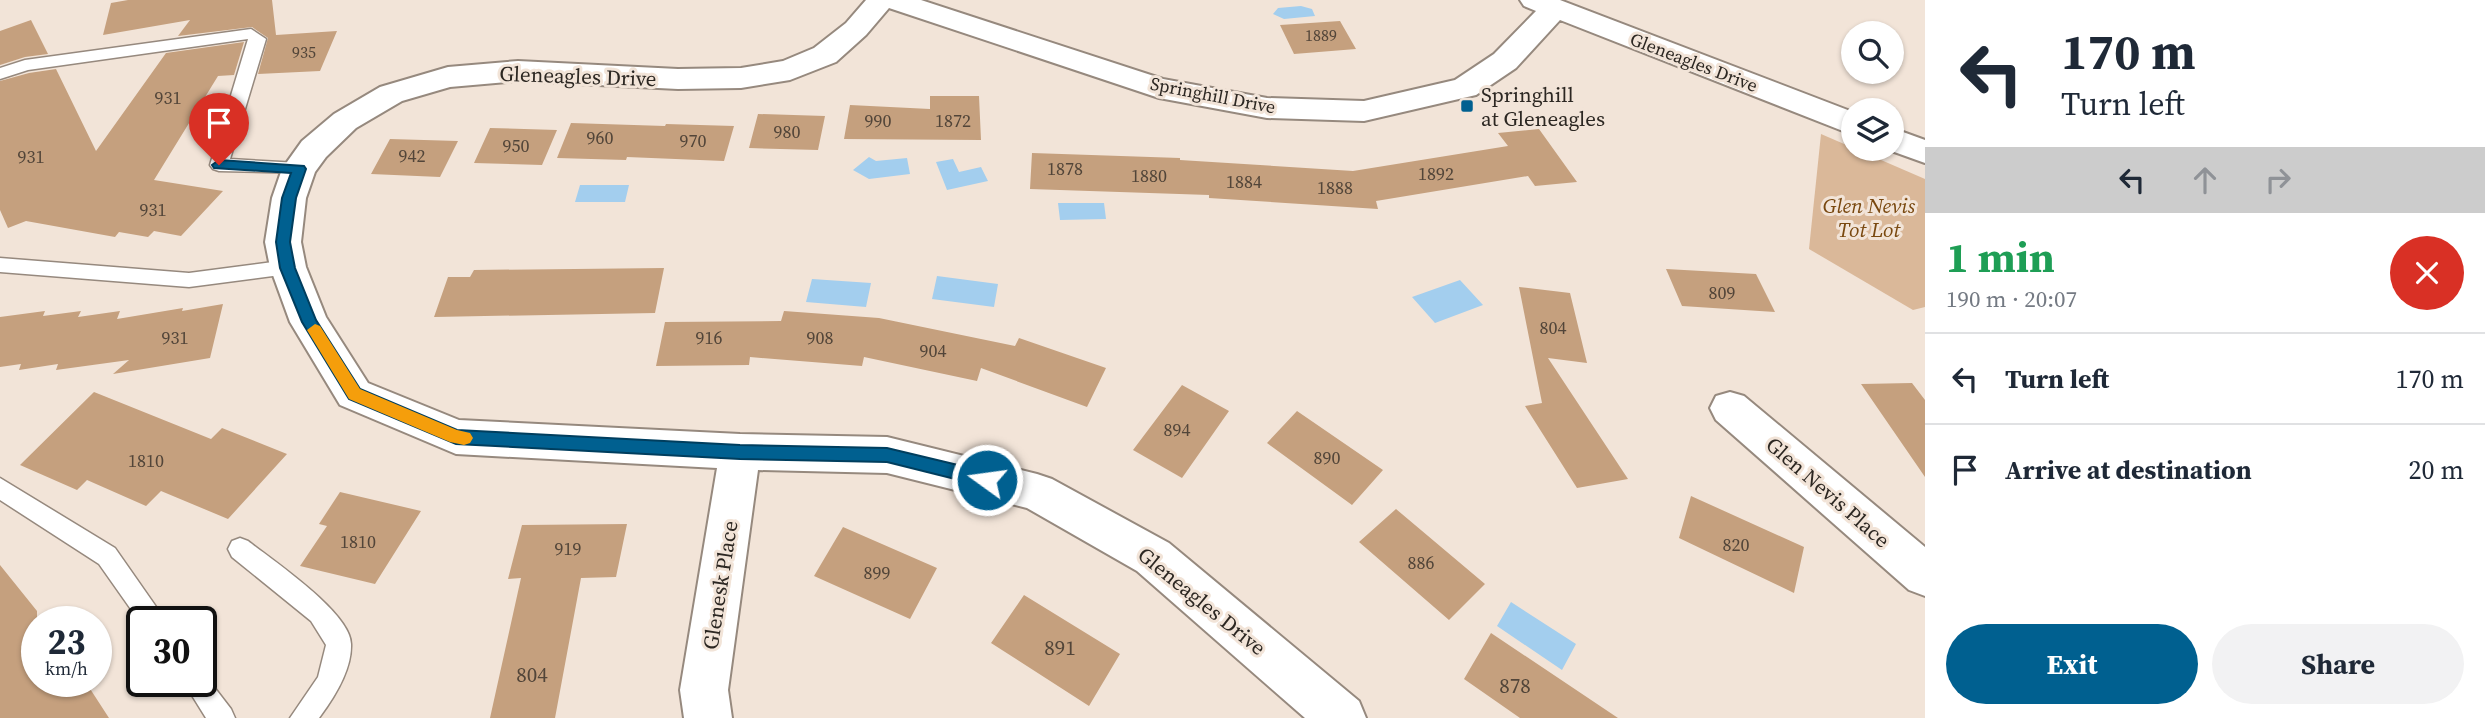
<!DOCTYPE html>
<html lang="en">
<head>
<meta charset="utf-8">
<style>
	body { margin:0; font-family:"Source Serif 4",serif; background:#f2f2f3; color:#1f2937; height:100vh; display:flex; flex-direction:column; font-size:26px; white-space:nowrap }
	* { box-sizing:border-box; margin:0 }
	p { font-size:23px; color:#747a83 }
	.icon { flex:none; width:38px; height:38px; fill:none; stroke:currentColor; stroke-width:2; stroke-linecap:round; stroke-linejoin:round }
	.map { position:relative; flex:1; overflow:hidden }
	.side { display:flex; flex-direction:column; background:#fff; width:560px }
	.side>* { flex:none }
	.guide { background:#fff; color:#1f2937; overflow:hidden }
	.fabs { position:absolute; left:1841px; top:21px; display:grid; gap:14px }
	.fabs a { display:grid; place-items:center; width:63px; height:63px; border-radius:50%; background:#fff; box-shadow:0 2px 5px #0004; font-size:35px }
	.speed { position:absolute; left:21px; top:606px; display:flex; gap:14px; font-size:35px; font-weight:700; text-align:center }
	.speed>* { display:grid; place-content:center; width:91px; height:91px; border-radius:50%; background:#fff; box-shadow:0 2px 5px #0004; line-height:1 }
	.speed small { font-size:18px; font-weight:400 }
	.speed .limit { border:4px solid #111; border-radius:10px; background:#fff; color:#111 }
	.pin { position:absolute; display:grid; place-items:center; width:60px; height:60px; color:#fff; margin:-72px -30px; border-radius:50% 50% 50% 0; rotate:-45deg; box-shadow:0 0 7px #0007 }
	.pin .icon { rotate:45deg }
	.me { position:absolute; width:77px; margin:-38px; rotate:284deg; stroke-linejoin:round; filter:drop-shadow(0 0 5px #0008) }
	.turn { display:flex; align-items:center; gap:24px; height:147px; padding:0 21px; font-size:32px }
	.turn .icon { width:91px; height:91px; stroke-width:2.5 }
	.turn b { display:block; font-size:49px; line-height:60px }
	.lanes { display:flex; align-items:center; height:66px; padding:0 21px; background:#0003; justify-content:center; gap:35px; direction:ltr }
	.lanes .off { opacity:.35 }
	.round { display:grid; place-items:center; flex:none; width:74px; height:74px; border-radius:37px; background:#f2f2f3 }
	.overview { display:flex; align-items:center; justify-content:space-between; height:119px; padding:0 21px }
	h1 { font-size:42px; font-weight:700; line-height:52px; color:#1e9e55 }
	.button { display:flex; gap:14px; margin-top:auto; padding:14px 21px }
	.button a { flex:1; height:80px; border-radius:42px; background:#006090; color:#fff; font-size:28px; font-weight:700; line-height:80px; text-align:center }
	.button a+a { background:#f2f2f3; color:#1f2937 }
	ul { padding:0; list-style:none }
	li { display:flex; align-items:center; gap:21px; height:91px; padding:0 21px; border-top:2px solid #e0e1e3 }
	li div { flex:1 }
	li b { display:block; font-size:26px }
	li em { font-style:normal }
	main { display:flex; flex:1; min-height:0 }
	.map>svg:first-child { display:block }
	.green { fill:#dab899 }
	.water { fill:#a3ceee }
	.building { fill:#c5a07e }
	.lines { fill:none; stroke-linecap:round; stroke-linejoin:round }
	.service-casing { stroke:#96897e; stroke-width:3 }
	.minor-casing { stroke:#96897e; stroke-width:4 }
	.service { fill:#fff; fill-rule:evenodd }
	.minor { fill:#fff; fill-rule:evenodd }
	.route { fill:#006090; stroke:#003e5e; stroke-width:2 }
	.slow { fill:#f59e0b }
	.poi-dot { fill:#006090; stroke:#f2e4d8; stroke-width:2.5 }
	.labels { text-anchor:middle; dominant-baseline:central; stroke-width:6; stroke-linejoin:round; paint-order:stroke }
	.far-number-label { font-size:16px; fill:#524539 }
	.far-street-label { font-size:18px; fill:#2c2722; stroke:#f2e4d8 }
	.number-label { font-size:18px; fill:#524539 }
	.street-label { font-size:21px; fill:#2c2722; stroke:#f2e4d8 }
	.poi-label { font-size:21px; fill:#2c2722; stroke:#f2e4d8; text-anchor:start }
	.park-label { font-size:21px; font-style:italic; fill:#79480f; stroke:#f2e4d8 }
	.near-number-label { font-size:21px; fill:#524539 }
</style>
</head>
<body>
<main>
<div class="map">
<svg width="1925" height="718" viewBox="0 0 1925 718">
	<rect width="100%" height="100%" fill="#f2e4d8"/>
	<path class="green" d="M 1821,134 L 1925,179 L 1925,307 L 1913,310 L 1809,249 Z"/>
	<path class="water" d="M 1301,6 L 1312,9 L 1315,16 L 1284,19 L 1273,14 L 1278,8 Z
		M 869,157 L 876,161 L 907,158 L 910,174 L 869,179 L 853,170 Z
		M 953,159 L 959,172 L 981,167 L 988,181 L 947,190 L 936,162 Z
		M 580,185 L 629,185 L 625,202 L 575,202 Z
		M 1058,203 L 1104,203 L 1106,219 L 1060,220 Z
		M 937,276 L 998,284 L 994,307 L 932,299 Z
		M 812,279 L 871,283 L 866,307 L 806,302 Z
		M 1460,280 L 1483,305 L 1435,323 L 1412,297 Z
		M 1511,602 L 1576,644 L 1562,670 L 1497,626 Z"/>
	<path class="building" d="M 128,0 L 272,0 L 276,35 L 337,31 L 320,71 L 258,74 L 268,38 L 252,27 L 178,36 L 190,20 L 103,35 L 111,3 Z
		M 31,20 L 48,54 L 25,57 L 0,65 L 0,31 Z
		M 1340,21 L 1356,49 L 1294,54 L 1280,25 Z
		M 244,42 L 234,75 L 218,76 L 154,180 L 223,191 L 181,236 L 154,231 L 148,237 L 119,232 L 115,237 L 26,221 L 8,228 L 0,210 L 0,81 L 29,73 L 56,69 L 96,151 L 166,53 Z
		M 930,96 L 979,96 L 981,140 L 844,139 L 850,105 L 930,109 Z
		M 758,114 L 825,116 L 818,150 L 749,148 Z
		M 571,123 L 665,126 L 666,124 L 734,126 L 724,161 L 627,157 L 626,160 L 557,158 Z
		M 490,128 L 557,130 L 542,165 L 474,163 Z
		M 1539,129 L 1577,182 L 1535,186 L 1528,176 L 1376,201 L 1378,209 L 1209,198 L 1209,195 L 1030,189 L 1032,153 L 1180,158 L 1180,160 L 1353,171 L 1508,146 L 1498,133 Z
		M 390,139 L 458,141 L 440,177 L 371,174 Z
		M 664,268 L 655,313 L 434,317 L 448,277 L 470,277 L 474,270 Z
		M 1666,269 L 1756,274 L 1775,312 L 1682,306 Z
		M 1519,287 L 1570,293 L 1587,363 L 1548,358 L 1628,479 L 1577,488 L 1525,406 L 1542,403 Z
		M 223,304 L 210,358 L 113,374 L 129,360 L 56,370 L 58,364 L 19,370 L 21,364 L 0,367 L 0,317 L 45,311 L 43,316 L 81,311 L 78,317 L 120,311 L 117,319 L 183,308 L 182,311 Z
		M 784,311 L 879,318 L 1015,346 L 1019,338 L 1106,368 L 1087,407 L 981,368 L 977,381 L 864,357 L 862,366 L 750,357 L 749,365 L 656,366 L 665,322 L 781,321 Z
		M 1912,383 L 1925,400 L 1925,477 L 1861,384 Z
		M 1182,385 L 1229,411 L 1182,478 L 1133,450 Z
		M 94,392 L 211,439 L 222,428 L 287,454 L 228,519 L 161,491 L 146,506 L 87,480 L 77,490 L 20,465 Z
		M 1297,411 L 1383,470 L 1352,505 L 1267,443 Z
		M 340,492 L 421,511 L 375,584 L 300,566 L 327,526 L 319,524 Z
		M 1691,496 L 1804,547 L 1794,593 L 1679,538 Z
		M 1396,509 L 1485,584 L 1449,620 L 1359,542 Z
		M 627,524 L 616,577 L 581,578 L 555,718 L 490,718 L 521,578 L 508,579 L 522,525 Z
		M 843,527 L 937,568 L 910,619 L 814,576 Z
		M 0,565 L 37,611 L 37,681 L 85,681 L 109,718 L 0,718 Z
		M 1024,595 L 1120,654 L 1089,706 L 991,643 Z
		M 1491,633 L 1618,718 L 1520,718 L 1464,679 Z"/>
	<g class="lines">
		<g class="service-casing">
			<path id="service" d="M 251,29 L 266,39 L 230,159 L 299,163 L 305,165 L 308,169 L 305,173 L 219,171 L 213,169 L 210,165 L 248,39 L 28,70 L 0,79 L 0,68 L 25,60 Z
				M 0,258 L 189,273 L 288,260 L 295,262 L 298,267 L 295,272 L 288,274 L 189,287 L 0,272 Z
				M 0,478 L 115,548 L 166,621 L 142,621 L 142,625 L 99,564 L 0,500 Z
				M 240,538 L 248,541 C 272,560 351,613 351,644 C 352,670 334,698 319,718 L 290,718 L 318,677 L 326,645 L 311,621 L 232,557 L 228,549 L 232,541 Z
				M 201,670 L 231,709 L 235,718 L 206,718 L 183,681 L 201,681 Z"/>
		</g>
		<g class="minor-casing">
			<path id="minor" d="M 866,0 L 921,0 L 1163,79 L 1267,98 L 1364,101 L 1455,80 L 1494,54 L 1536,11 L 1524,6 L 1520,0 L 1560,0 L 1853,112 L 1853,135 L 1560,20 L 1516,68 L 1476,95 L 1364,121 L 1267,118 L 1159,98 L 889,8 L 866,35 L 836,62 L 790,80 L 741,88 L 678,89 L 518,81 L 450,87 L 402,101 L 356,128 L 326,157 L 315,172 L 306,198 L 301,242 L 306,267 L 326,317 L 368,383 L 459,420 L 740,434 L 887,437 L 1037,474 L 1052,479 L 1169,543 L 1359,701 L 1366,718 L 1305,718 L 1137,571 L 1027,508 L 887,473 L 758,470 L 728,690 L 732,718 L 684,718 L 680,690 L 717,468 L 456,454 L 340,405 L 290,322 L 270,267 L 265,242 L 272,198 L 282,169 L 302,141 L 334,114 L 380,87 L 448,67 L 518,61 L 678,69 L 741,68 L 783,61 L 814,48 L 846,23 Z
				M 1892,128 L 1925,140 L 1925,163 L 1886,149 L 1892,149 Z
				M 1730,392 L 1744,396 L 1925,547 L 1925,596 L 1909,590 L 1716,420 L 1710,408 L 1716,396 Z"/>
		</g>
		<use href="#service" class="service"/>
		<use href="#minor" class="minor"/>
	</g>
	<path class="route" d="M 219,160 L 304,166 L 306,169 L 296,198 L 290,242 L 295,268 L 316,320 L 360,389 L 457,430 L 740,445 L 887,448 L 987,472 L 993,475 L 996,480 L 993,485 L 987,487 L 887,462 L 740,459 L 456,444 L 349,399 L 302,322 L 280,268 L 276,242 L 282,198 L 291,173 L 214,168 L 212,165 Z"/>
	<path class="slow" d="M 315,324 L 320,326 L 360,389 L 457,430 L 470,433 L 473,438 L 470,443 L 464,445 L 450,442 L 349,399 L 307,330 Z"/>
	<rect class="poi-dot" x="1460" y="99" width="14" height="14" rx="3.5"/>
	<g class="labels">
		<g class="far-number-label">
			<text x="1321" y="35">1889</text>
			<text x="304" y="52">935</text>
		</g>
		<g class="far-street-label">
			<text transform="translate(1694 62) rotate(21)">Gleneagles Drive</text>
			<text transform="translate(1213 95) rotate(11)">Springhill Drive</text>
		</g>
		<g class="number-label">
			<text x="168" y="97">931</text>
			<text x="878" y="120">990</text>
			<text x="953" y="120">1872</text>
			<text x="787" y="131">980</text>
			<text x="600" y="137">960</text>
			<text x="693" y="140">970</text>
			<text x="516" y="145">950</text>
			<text x="412" y="155">942</text>
			<text x="31" y="156">931</text>
			<text x="1065" y="168">1878</text>
			<text x="1436" y="173">1892</text>
			<text x="1149" y="175">1880</text>
			<text x="1244" y="181">1884</text>
			<text x="1335" y="187">1888</text>
			<text x="153" y="209">931</text>
			<text x="1722" y="292">809</text>
			<text x="1553" y="327">804</text>
			<text x="175" y="337">931</text>
			<text x="709" y="337">916</text>
			<text x="820" y="337">908</text>
			<text x="933" y="350">904</text>
			<text x="1177" y="429">894</text>
			<text x="1327" y="457">890</text>
			<text x="146" y="460">1810</text>
			<text x="358" y="541">1810</text>
			<text x="1736" y="544">820</text>
			<text x="568" y="548">919</text>
			<text x="1421" y="562">886</text>
			<text x="877" y="572">899</text>
		</g>
		<g class="street-label">
			<text transform="translate(578 76) rotate(2)">Gleneagles Drive</text>
			<text transform="translate(1828 492) rotate(41)">Glen Nevis Place</text>
			<text transform="translate(720 585) rotate(-81)">Glenesk Place</text>
			<text transform="translate(1202 601) rotate(39)">Gleneagles Drive</text>
		</g>
		<g class="poi-label">
			<text x="1481" y="94">Springhill<tspan x="1481" dy="24">at Gleneagles</tspan></text>
		</g>
		<g class="park-label">
			<text x="1869" y="205">Glen Nevis<tspan x="1869" dy="24">Tot Lot</tspan></text>
		</g>
		<g class="near-number-label">
			<text x="1060" y="647">891</text>
			<text x="532" y="674">804</text>
			<text x="1515" y="685">878</text>
		</g>
	</g>
</svg>
<div class="fabs">
<a><svg class="icon" aria-label="search" viewBox="0 0 24 24"><circle cx="10" cy="10" r="6"/><path d="M15 15l6 6"/></svg></a>
<a><svg class="icon" aria-label="layers" viewBox="0 0 24 24"><path d="M12 4l9 5-9 5-9-5zM3 14l9 5 9-5"/></svg></a>
</div>
<div class="speed"><div>23<small>km/h</small></div><div class="limit">30</div></div>
<div class="pin" style="left:219px;top:165px;background:#d93025"><svg class="icon" aria-label="arrive" viewBox="0 0 24 24"><path d="M6 21V4h12l-3 4 3 4H6"/></svg></div>
<svg class="me" style="left:987px;top:480px" viewBox="-20 -20 40 40"><circle r="17" fill="#006090" stroke="#fff" stroke-width="3"/><path d="M0-11L8 9 0 5-8 9z" fill="#fff"/></svg>
</div>
<section class="side">
<div class="guide">
<div class="turn"><svg class="icon" aria-label="left" viewBox="0 0 24 24"><path d="M17 20v-9H6M10 6l-5 5 5 5"/></svg><div><b>170 m</b>Turn left</div></div>
<div class="lanes"><svg class="icon" aria-label="left" viewBox="0 0 24 24"><path d="M17 20v-9H6M10 6l-5 5 5 5"/></svg><svg class="icon off" aria-label="ahead" viewBox="0 0 24 24"><path d="M12 20V5M6 11l6-6 6 6"/></svg><svg class="icon off" aria-label="right" viewBox="0 0 24 24"><path d="M7 20v-9h11M14 6l5 5-5 5"/></svg></div>
</div>
<div class="overview"><div><h1>1 min</h1><p>190 m · 20:07</p></div><a class="round" style="background:#d93025;color:#fff"><svg class="icon" aria-label="close" viewBox="0 0 24 24"><path d="M6 6l12 12M18 6L6 18"/></svg></a></div>
<ul>
<li><svg class="icon" aria-label="left" viewBox="0 0 24 24"><path d="M17 20v-9H6M10 6l-5 5 5 5"/></svg><div><b>Turn left</b></div><em>170 m</em></li>
<li><svg class="icon" aria-label="arrive" viewBox="0 0 24 24"><path d="M6 21V4h12l-3 4 3 4H6"/></svg><div><b>Arrive at destination</b></div><em>20 m</em></li>
</ul>
<div class="button"><a>Exit</a><a>Share</a></div>
</section>
</main>
</body>
</html>
